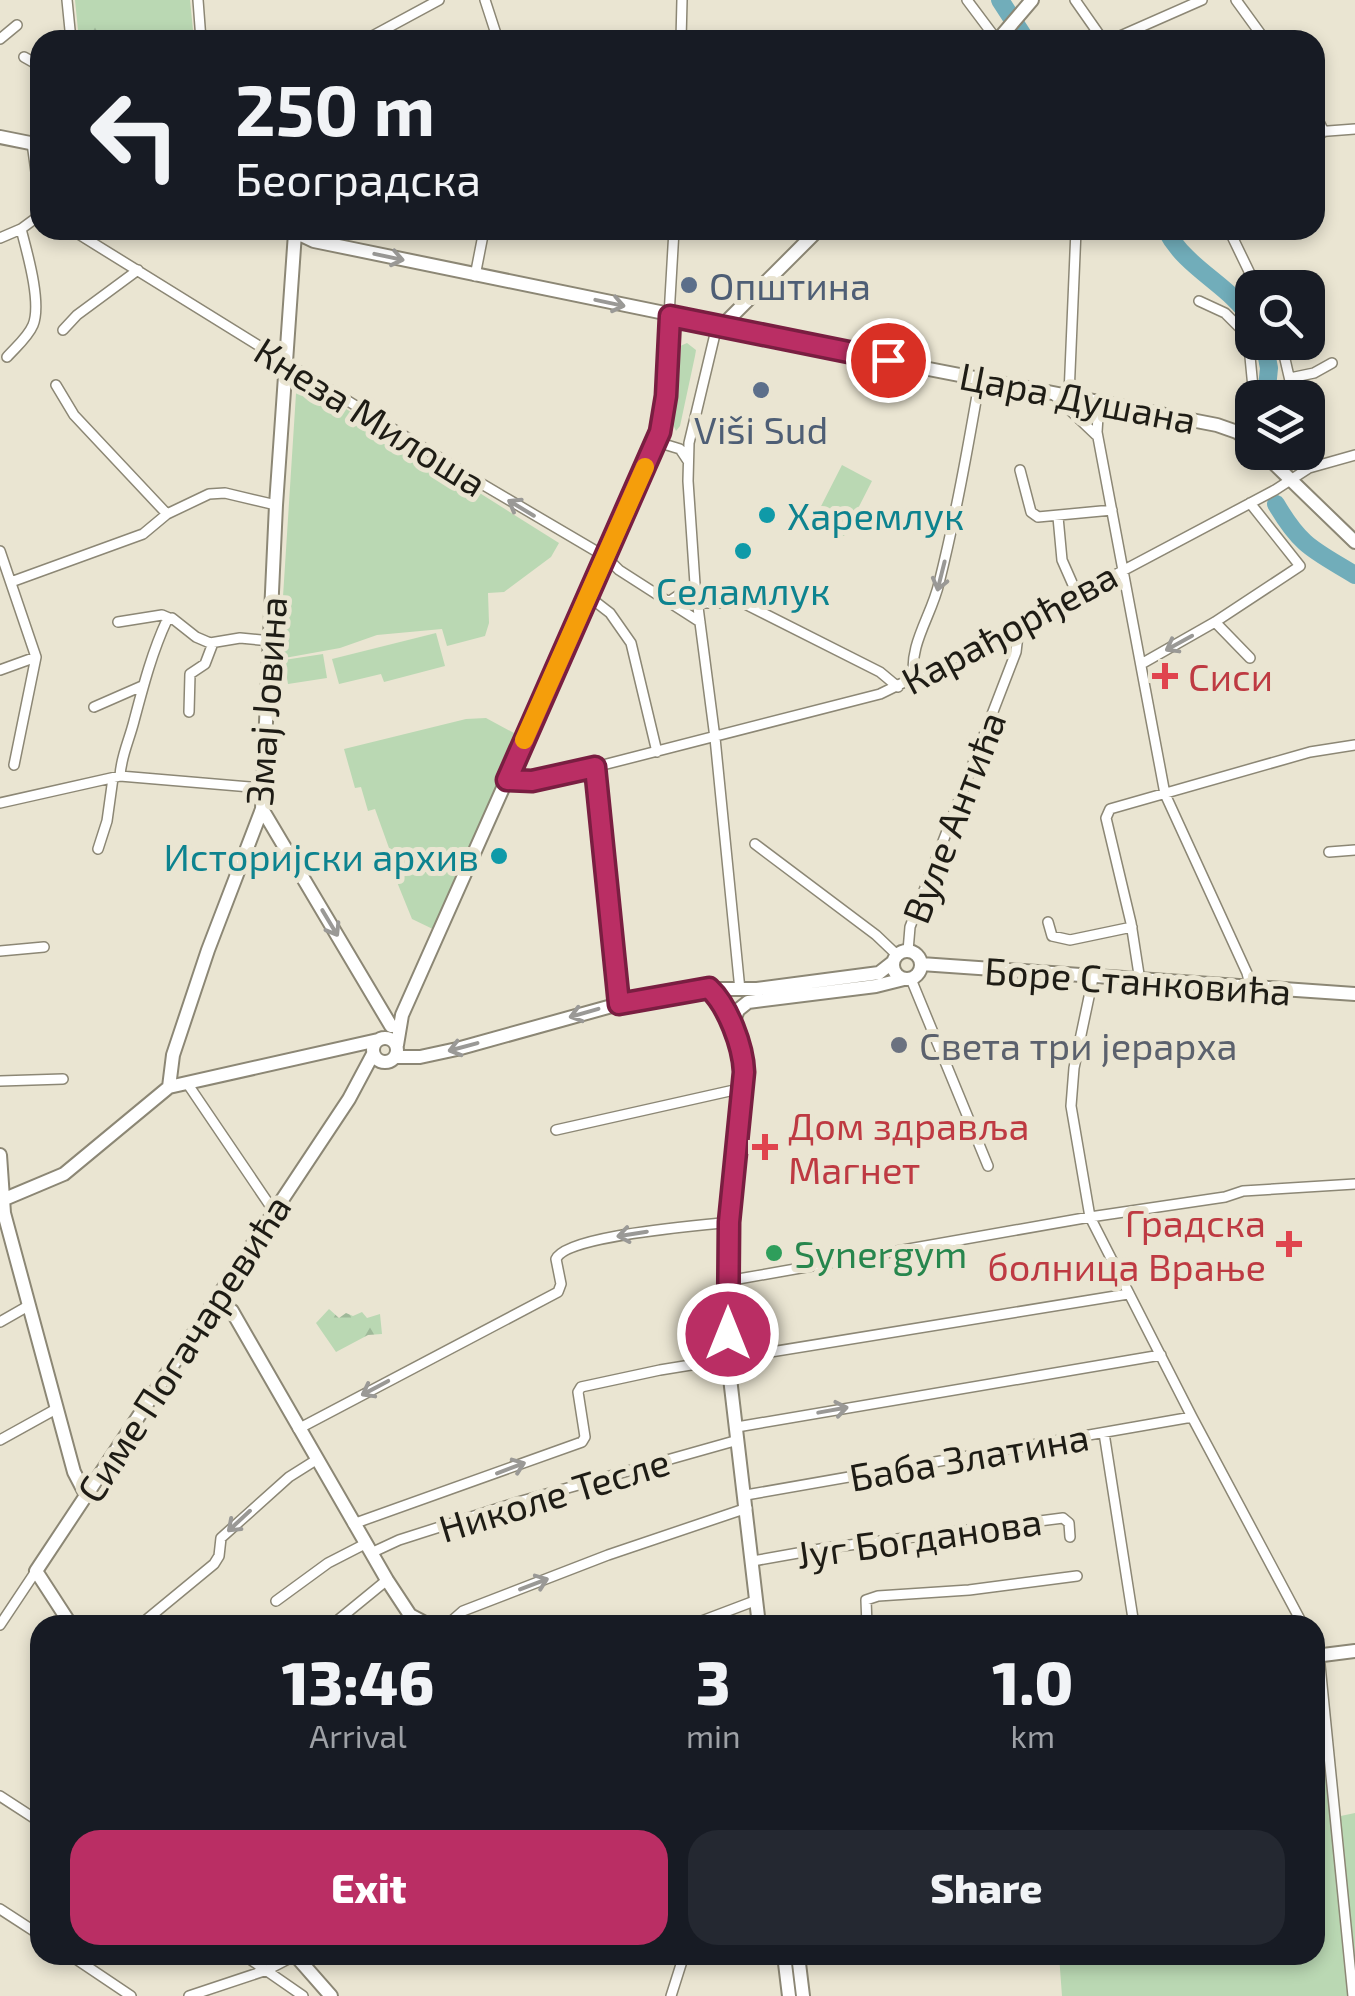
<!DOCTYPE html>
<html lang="en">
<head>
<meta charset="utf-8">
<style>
	body { margin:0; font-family:"Exo 2",sans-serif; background:#242831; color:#f1f3f6; height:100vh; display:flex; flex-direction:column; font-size:38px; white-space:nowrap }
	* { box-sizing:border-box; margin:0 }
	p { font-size:32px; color:#9ea1a6 }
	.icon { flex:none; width:55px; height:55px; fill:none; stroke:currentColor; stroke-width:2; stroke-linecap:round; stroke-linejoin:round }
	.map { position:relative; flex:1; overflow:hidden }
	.panel { position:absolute; left:30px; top:1615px; width:1295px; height:350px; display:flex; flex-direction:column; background:#171b24; border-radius:30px; box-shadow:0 5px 15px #0003 }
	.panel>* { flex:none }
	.top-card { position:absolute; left:30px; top:30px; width:1295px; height:210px; border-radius:30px; box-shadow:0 5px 15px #0003; background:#171b24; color:#f1f3f6; overflow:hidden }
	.buttons { position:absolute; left:1235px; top:270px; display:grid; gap:20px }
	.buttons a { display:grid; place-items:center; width:90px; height:90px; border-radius:20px; background:#171b24; box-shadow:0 5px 15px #0003; font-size:50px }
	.pin { position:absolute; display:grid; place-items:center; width:85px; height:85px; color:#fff; margin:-42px; border:5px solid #fff; border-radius:50%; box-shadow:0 2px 10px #0007 }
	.me { position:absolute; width:110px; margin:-55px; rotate:0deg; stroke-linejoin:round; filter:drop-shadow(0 0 8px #0008) }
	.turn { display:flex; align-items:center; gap:35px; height:210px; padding:0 40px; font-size:45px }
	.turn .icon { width:130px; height:130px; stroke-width:2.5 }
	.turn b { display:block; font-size:70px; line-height:85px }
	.eta { display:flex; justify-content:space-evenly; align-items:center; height:170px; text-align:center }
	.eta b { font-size:60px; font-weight:800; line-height:70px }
	.primary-button { display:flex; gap:20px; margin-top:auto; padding:20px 40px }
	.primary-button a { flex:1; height:115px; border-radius:30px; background:#ba2e64; color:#fff; font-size:40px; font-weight:800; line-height:115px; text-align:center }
	.primary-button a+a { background:#242831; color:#f1f3f6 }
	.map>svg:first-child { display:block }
	.green { fill:#bad8b3 }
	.forest { fill:url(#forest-firs) }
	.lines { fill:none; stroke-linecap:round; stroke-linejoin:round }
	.river { stroke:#71adba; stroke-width:18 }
	.street-casing { stroke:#8c8775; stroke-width:12 }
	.secondary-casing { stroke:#8c8775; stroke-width:16 }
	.street { stroke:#fff; stroke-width:9 }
	.secondary { stroke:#fff; stroke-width:12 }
	.oneway { stroke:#9a9996 }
	.route-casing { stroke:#791e41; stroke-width:25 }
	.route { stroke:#ba2e64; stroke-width:18 }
	.slow { stroke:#f59e0b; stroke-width:18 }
	.service-dot { fill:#5c6f8a; stroke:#eae5d2; stroke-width:4 }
	.culture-dot { fill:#0f9aa8; stroke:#eae5d2; stroke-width:4 }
	.health-dot { fill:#e0444e; stroke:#eae5d2; stroke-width:4 }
	.worship-dot { fill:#6b7280; stroke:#eae5d2; stroke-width:4 }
	.leisure-dot { fill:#2e9e5b; stroke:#eae5d2; stroke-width:4 }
	.labels { text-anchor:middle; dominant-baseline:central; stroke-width:10; stroke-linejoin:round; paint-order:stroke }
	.service-label { font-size:38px; fill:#4e5e75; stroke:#eae5d2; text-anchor:start }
	.street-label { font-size:38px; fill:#1e1c15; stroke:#eae5d2 }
	.culture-label { font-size:38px; fill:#0d838f; stroke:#eae5d2; text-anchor:start }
	.health-label { font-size:38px; fill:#be3a42; stroke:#eae5d2; text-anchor:start }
	.worship-label { font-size:38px; fill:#5b616d; stroke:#eae5d2; text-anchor:start }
	.leisure-label { font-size:38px; fill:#27864d; stroke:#eae5d2; text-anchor:start }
</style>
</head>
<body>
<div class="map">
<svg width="1355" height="1996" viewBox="0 0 1355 1996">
	<defs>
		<pattern id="forest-firs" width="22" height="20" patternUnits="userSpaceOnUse" patternTransform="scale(2.5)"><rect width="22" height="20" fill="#bad8b3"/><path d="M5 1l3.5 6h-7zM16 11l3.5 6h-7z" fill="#9fb999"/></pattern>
	</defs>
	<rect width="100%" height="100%" fill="#eae5d2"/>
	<path class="green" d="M 75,0 L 190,0 L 194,40 L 79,40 Z
		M 687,343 L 696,350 L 695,356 L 680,426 L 676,431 L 672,422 L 677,351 L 678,347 Z
		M 297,378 L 559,543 L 551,557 L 504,592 L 488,593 L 489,623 L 485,636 L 447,646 L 442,629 L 377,635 L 340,648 L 279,659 Z
		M 842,465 L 872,481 L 844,536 L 814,520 Z
		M 436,633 L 445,666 L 384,682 L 381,674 L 339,684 L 332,659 Z
		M 323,654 L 327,678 L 288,684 L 284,660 Z
		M 486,718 L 525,739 L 501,793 L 459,868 L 439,932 L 412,919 L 384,850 L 389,848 L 375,809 L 368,811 L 361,787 L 355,788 L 344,749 L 466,719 Z
		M 1315,1679 L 1331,1818 L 1355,1813 L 1355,1996 L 1062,1996 L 1059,1955 L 1315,1955 Z"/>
	<path class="forest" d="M 80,0 L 115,0 C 96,7 99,22 99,40 L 87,40 Z
		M 329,1309 L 339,1318 L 346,1313 L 353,1316 L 362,1312 L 367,1318 L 380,1314 L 382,1334 L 368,1335 L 336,1352 L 316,1323 Z"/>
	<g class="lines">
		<path class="river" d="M 1000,0 L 1026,40
			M 1166,230 C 1186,269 1229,284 1252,320
			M 1264,342 L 1269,368 L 1266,398
			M 1276,504 C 1301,547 1314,550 1355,575"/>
		<g class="street-casing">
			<path id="street" d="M 67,0 L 71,40
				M 198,0 L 201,40
				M 485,0 L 498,40
				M 967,0 L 997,40
				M 1075,0 L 1103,40
				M 1236,0 L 1265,40
				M 0,39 L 17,25
				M 365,40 L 439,0
				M 681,40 L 682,0
				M 1111,40 L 1202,0
				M 24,57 L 40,66
				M 1315,114 L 1324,132
				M 1315,132 L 1355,129
				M 32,143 L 40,201
				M 72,230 L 482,484 L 606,557 L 619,570 L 700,622
				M 1229,230 L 1257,288
				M 0,238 L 21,229 L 40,215
				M 475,276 L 484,230
				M 1199,301 L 1225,313 L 1248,336 L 1254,398
				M 669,316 L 674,230
				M 723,325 L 715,334 L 689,443 L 688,481 L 695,584 L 715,738 L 740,990
				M 63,330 L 77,315 L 138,270
				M 1281,342 L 1294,398
				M 7,357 C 16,347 28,337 33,325 C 42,303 27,252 21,229
				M 1290,378 L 1314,373 L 1332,363
				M 56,385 L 74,415 L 167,514
				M 1053,394 L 1096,435
				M 1069,395 L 1076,230
				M 1099,401 L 1097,432 L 1165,794 L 1247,973 L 1251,988
				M 1246,438 L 1252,423
				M 657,442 L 680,449 L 688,461
				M 1020,470 L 1031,512 L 1038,517 L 1112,510
				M 1058,517 L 1062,560 L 1077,594
				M 0,551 L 36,657 L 14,765
				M 11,582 L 143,534 L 167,514 L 209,494 L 225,493 L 276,505
				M 588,596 L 610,613 L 631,643 L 657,752
				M 670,601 L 695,584
				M 698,603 L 743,603 L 880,672 L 898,687
				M 118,622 L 162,615 L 169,618
				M 1215,622 L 1250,658
				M 1143,663 L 1215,622 L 1300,566 L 1250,503
				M 0,670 L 36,657
				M 914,679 C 908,645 932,615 939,583 C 956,515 968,447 980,378
				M 94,707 L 142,686
				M 189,712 L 190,674 L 205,664 L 213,643
				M 595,767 L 619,1004
				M 120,776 C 121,756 129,741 134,721 C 143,687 152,652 167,620 L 172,618 L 196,637 L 210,643 L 240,638 L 271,641
				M 507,780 L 532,781 L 595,767 L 880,694 L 1015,628 L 1275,490 L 1309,468 L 1355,455
				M 0,803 L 120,776 L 261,788
				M 755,844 L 876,935 L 897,955
				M 98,849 L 107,821 L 113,778
				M 1329,852 L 1355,850
				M 1048,922 L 1052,936 L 1070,940 L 1132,927
				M 0,951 L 44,947
				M 908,951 L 910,927 L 1016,652 L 1018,635 L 1015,628
				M 1093,978 L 1074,1068 L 1071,1106 L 1090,1217 L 1192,1417 L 1303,1625
				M 911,979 L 988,1166
				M 1140,981 L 1131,923 L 1106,818 L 1110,809 L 1310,752 L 1355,745
				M 0,1081 L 63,1079
				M 187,1083 L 273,1210
				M 556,1130 L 743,1088
				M 727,1281 L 1090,1217 L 1225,1197 L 1243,1191 L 1355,1184
				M 0,1322 L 28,1306
				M 737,1427 L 1161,1355
				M 298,1429 L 558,1292 L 561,1284 L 556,1259 C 566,1235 699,1226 729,1222
				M 1104,1433 L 1134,1625
				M 0,1440 L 56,1409
				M 746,1495 L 1192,1417
				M 353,1524 L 582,1442 L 585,1437 L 578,1392 L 581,1387 L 660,1370 L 1128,1294
				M 371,1553 L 399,1540 L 518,1502 L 738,1440
				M 753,1561 L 826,1548 L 1063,1518 L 1069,1523 L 1070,1537
				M 276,1601 L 328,1563 L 365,1544
				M 0,1625 L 36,1571
				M 140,1625 L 214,1564 L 219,1556 L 221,1538 L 289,1477 L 316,1460
				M 332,1625 L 387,1580
				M 447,1625 L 463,1611 L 608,1555 L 747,1508
				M 691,1625 L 757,1600
				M 867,1625 L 866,1600 L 878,1596 L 969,1590 L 1077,1576
				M 1315,1647 L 1319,1655 L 1353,1996
				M 0,1796 L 40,1822
				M 0,1909 L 40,1935
				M 70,1955 L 131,1996
				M 244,1955 L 303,1996
				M 189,1996 L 267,1970 L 296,1955
				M 671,1996 L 684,1955"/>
		</g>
		<g class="secondary-casing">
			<path id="secondary" d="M 998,40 L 1032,0
				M 0,137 L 40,145
				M 291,230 L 314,241 L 723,325 L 795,343 L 1217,425 L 1237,432 L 1252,443
				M 723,325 L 818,230
				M 1262,452 L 1355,542
				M 262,809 L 391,1026
				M893 965a14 14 0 1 1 28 0a14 14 0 1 1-28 0Z
				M 921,964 L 1355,994
				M 709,988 L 720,1001 L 743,1058 L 729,1222 L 728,1361 L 759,1625
				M 731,1028 L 738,1010 L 748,1002 L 876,986 L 904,979
				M373 1050a12 12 0 1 1 24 0a12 12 0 1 1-24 0Z
				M 397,1045 L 402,1015 L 657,442 L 666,396 L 669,316
				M 396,1057 L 420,1057 L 457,1049 L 619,1004 L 691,989 L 757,989 L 879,973 L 893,962
				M 169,1087 L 173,1055 L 208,950 L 262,809 L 276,505 L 295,233
				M 0,1155 L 4,1213 L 74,1472 L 86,1495
				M 0,1201 L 64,1174 L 169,1087 L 378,1040
				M 216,1299 L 232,1311 L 387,1580 L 410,1615 L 429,1625
				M 71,1625 L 36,1571 L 349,1099 L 373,1054
				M 1315,1656 L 1355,1651
				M 295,1955 L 331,1996
				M 784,1955 L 789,1996
				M 798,1955 L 803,1996"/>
		</g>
		<use href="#street" class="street"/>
		<use href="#secondary" class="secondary"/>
	</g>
	<defs><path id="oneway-shaft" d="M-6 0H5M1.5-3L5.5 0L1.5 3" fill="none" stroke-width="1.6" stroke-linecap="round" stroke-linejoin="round" transform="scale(2.5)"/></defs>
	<g class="oneway">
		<use href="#oneway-shaft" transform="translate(389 257) rotate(12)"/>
		<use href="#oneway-shaft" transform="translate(610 303) rotate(12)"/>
		<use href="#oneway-shaft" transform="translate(521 508) rotate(-149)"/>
		<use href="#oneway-shaft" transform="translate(941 576) rotate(104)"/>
		<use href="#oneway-shaft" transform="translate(1179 643) rotate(151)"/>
		<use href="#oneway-shaft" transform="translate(330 923) rotate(59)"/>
		<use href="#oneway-shaft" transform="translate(584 1013) rotate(164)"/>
		<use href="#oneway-shaft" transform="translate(463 1047) rotate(165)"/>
		<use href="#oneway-shaft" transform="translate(632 1234) rotate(171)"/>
		<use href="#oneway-shaft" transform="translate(375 1388) rotate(152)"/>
		<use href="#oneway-shaft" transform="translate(833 1410) rotate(-10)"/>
		<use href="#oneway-shaft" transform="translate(511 1468) rotate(-21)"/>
		<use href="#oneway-shaft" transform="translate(239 1521) rotate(137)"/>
		<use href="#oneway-shaft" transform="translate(534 1584) rotate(-21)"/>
	</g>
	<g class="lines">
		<g class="route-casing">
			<path id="route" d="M 728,1334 L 729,1222 L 744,1072 C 743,1046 728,1006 709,988 L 619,1004 L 595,767 L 532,781 L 507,780 L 660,432 L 666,396 L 670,316 L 888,360"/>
		</g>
		<use href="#route" class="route"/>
		<path class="slow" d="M 524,740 L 645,467"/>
	</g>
	<g class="service-dot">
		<circle cx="689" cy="285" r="10"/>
		<circle cx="761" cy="390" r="10"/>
	</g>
	<g class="culture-dot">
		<circle cx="767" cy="515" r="10"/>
		<circle cx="743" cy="551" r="10"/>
		<circle cx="499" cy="856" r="10"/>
	</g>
	<g class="health-dot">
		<path d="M1160 661h10v10h10v10h-10v10h-10v-10h-10v-10h10z"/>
		<path d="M760 1132h10v10h10v10h-10v10h-10v-10h-10v-10h10z"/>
		<path d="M1284 1229h10v10h10v10h-10v10h-10v-10h-10v-10h10z"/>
	</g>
	<circle class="worship-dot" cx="899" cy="1045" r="10"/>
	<circle class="leisure-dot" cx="774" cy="1253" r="10"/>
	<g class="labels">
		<g class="service-label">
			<text x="709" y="285">Општина</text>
			<text x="761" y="429" text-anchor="middle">Viši Sud</text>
		</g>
		<g class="street-label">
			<text transform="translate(1078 397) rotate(11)">Цара Душана</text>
			<text transform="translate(371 416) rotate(32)">Кнеза Милоша</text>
			<text transform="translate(1009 627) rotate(-28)">Карађорђева</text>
			<text transform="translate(265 701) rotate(-86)">Змај Јовина</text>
			<text transform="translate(953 817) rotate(-69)">Вуле Антића</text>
			<text transform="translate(1138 980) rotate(4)">Боре Станковића</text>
			<text transform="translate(183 1348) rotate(-57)">Симе Погачаревића</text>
			<text transform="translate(969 1456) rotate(-10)">Баба Златина</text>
			<text transform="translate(554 1494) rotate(-17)">Николе Тесле</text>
			<text transform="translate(919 1537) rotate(-8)">Југ Богданова</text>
		</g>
		<g class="culture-label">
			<text x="787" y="515">Харемлук</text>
			<text x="743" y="590" text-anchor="middle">Селамлук</text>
			<text x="479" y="856" text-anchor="end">Историјски архив</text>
		</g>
		<g class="health-label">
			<text x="1188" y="676">Сиси</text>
			<text x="788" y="1125">Дом здравља<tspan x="788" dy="44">Магнет</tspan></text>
			<text x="1266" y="1222" text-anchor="end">Градска<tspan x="1266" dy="44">болница Врање</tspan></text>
		</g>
		<g class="worship-label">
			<text x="919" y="1045">Света три јерарха</text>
		</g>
		<g class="leisure-label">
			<text x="794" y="1253">Synergym</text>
		</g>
	</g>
</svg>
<div class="buttons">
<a><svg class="icon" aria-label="search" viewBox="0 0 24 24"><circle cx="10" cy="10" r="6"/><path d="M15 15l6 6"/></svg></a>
<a><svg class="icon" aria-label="layers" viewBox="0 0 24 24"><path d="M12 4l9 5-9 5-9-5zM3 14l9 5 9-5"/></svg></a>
</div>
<div class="pin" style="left:888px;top:360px;background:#d93025"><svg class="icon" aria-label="arrive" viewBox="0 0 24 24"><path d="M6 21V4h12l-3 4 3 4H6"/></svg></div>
<svg class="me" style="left:728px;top:1334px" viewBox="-20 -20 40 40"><circle r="17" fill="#ba2e64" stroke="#fff" stroke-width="3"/><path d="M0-11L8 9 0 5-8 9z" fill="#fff"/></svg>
<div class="top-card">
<div class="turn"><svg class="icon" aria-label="left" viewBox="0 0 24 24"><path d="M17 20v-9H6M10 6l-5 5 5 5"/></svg><div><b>250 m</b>Београдска</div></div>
</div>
<section class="panel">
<div class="eta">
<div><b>13:46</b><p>Arrival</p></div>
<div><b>3</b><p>min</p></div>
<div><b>1.0</b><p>km</p></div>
</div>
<div class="primary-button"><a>Exit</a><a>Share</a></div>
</section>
</div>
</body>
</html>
